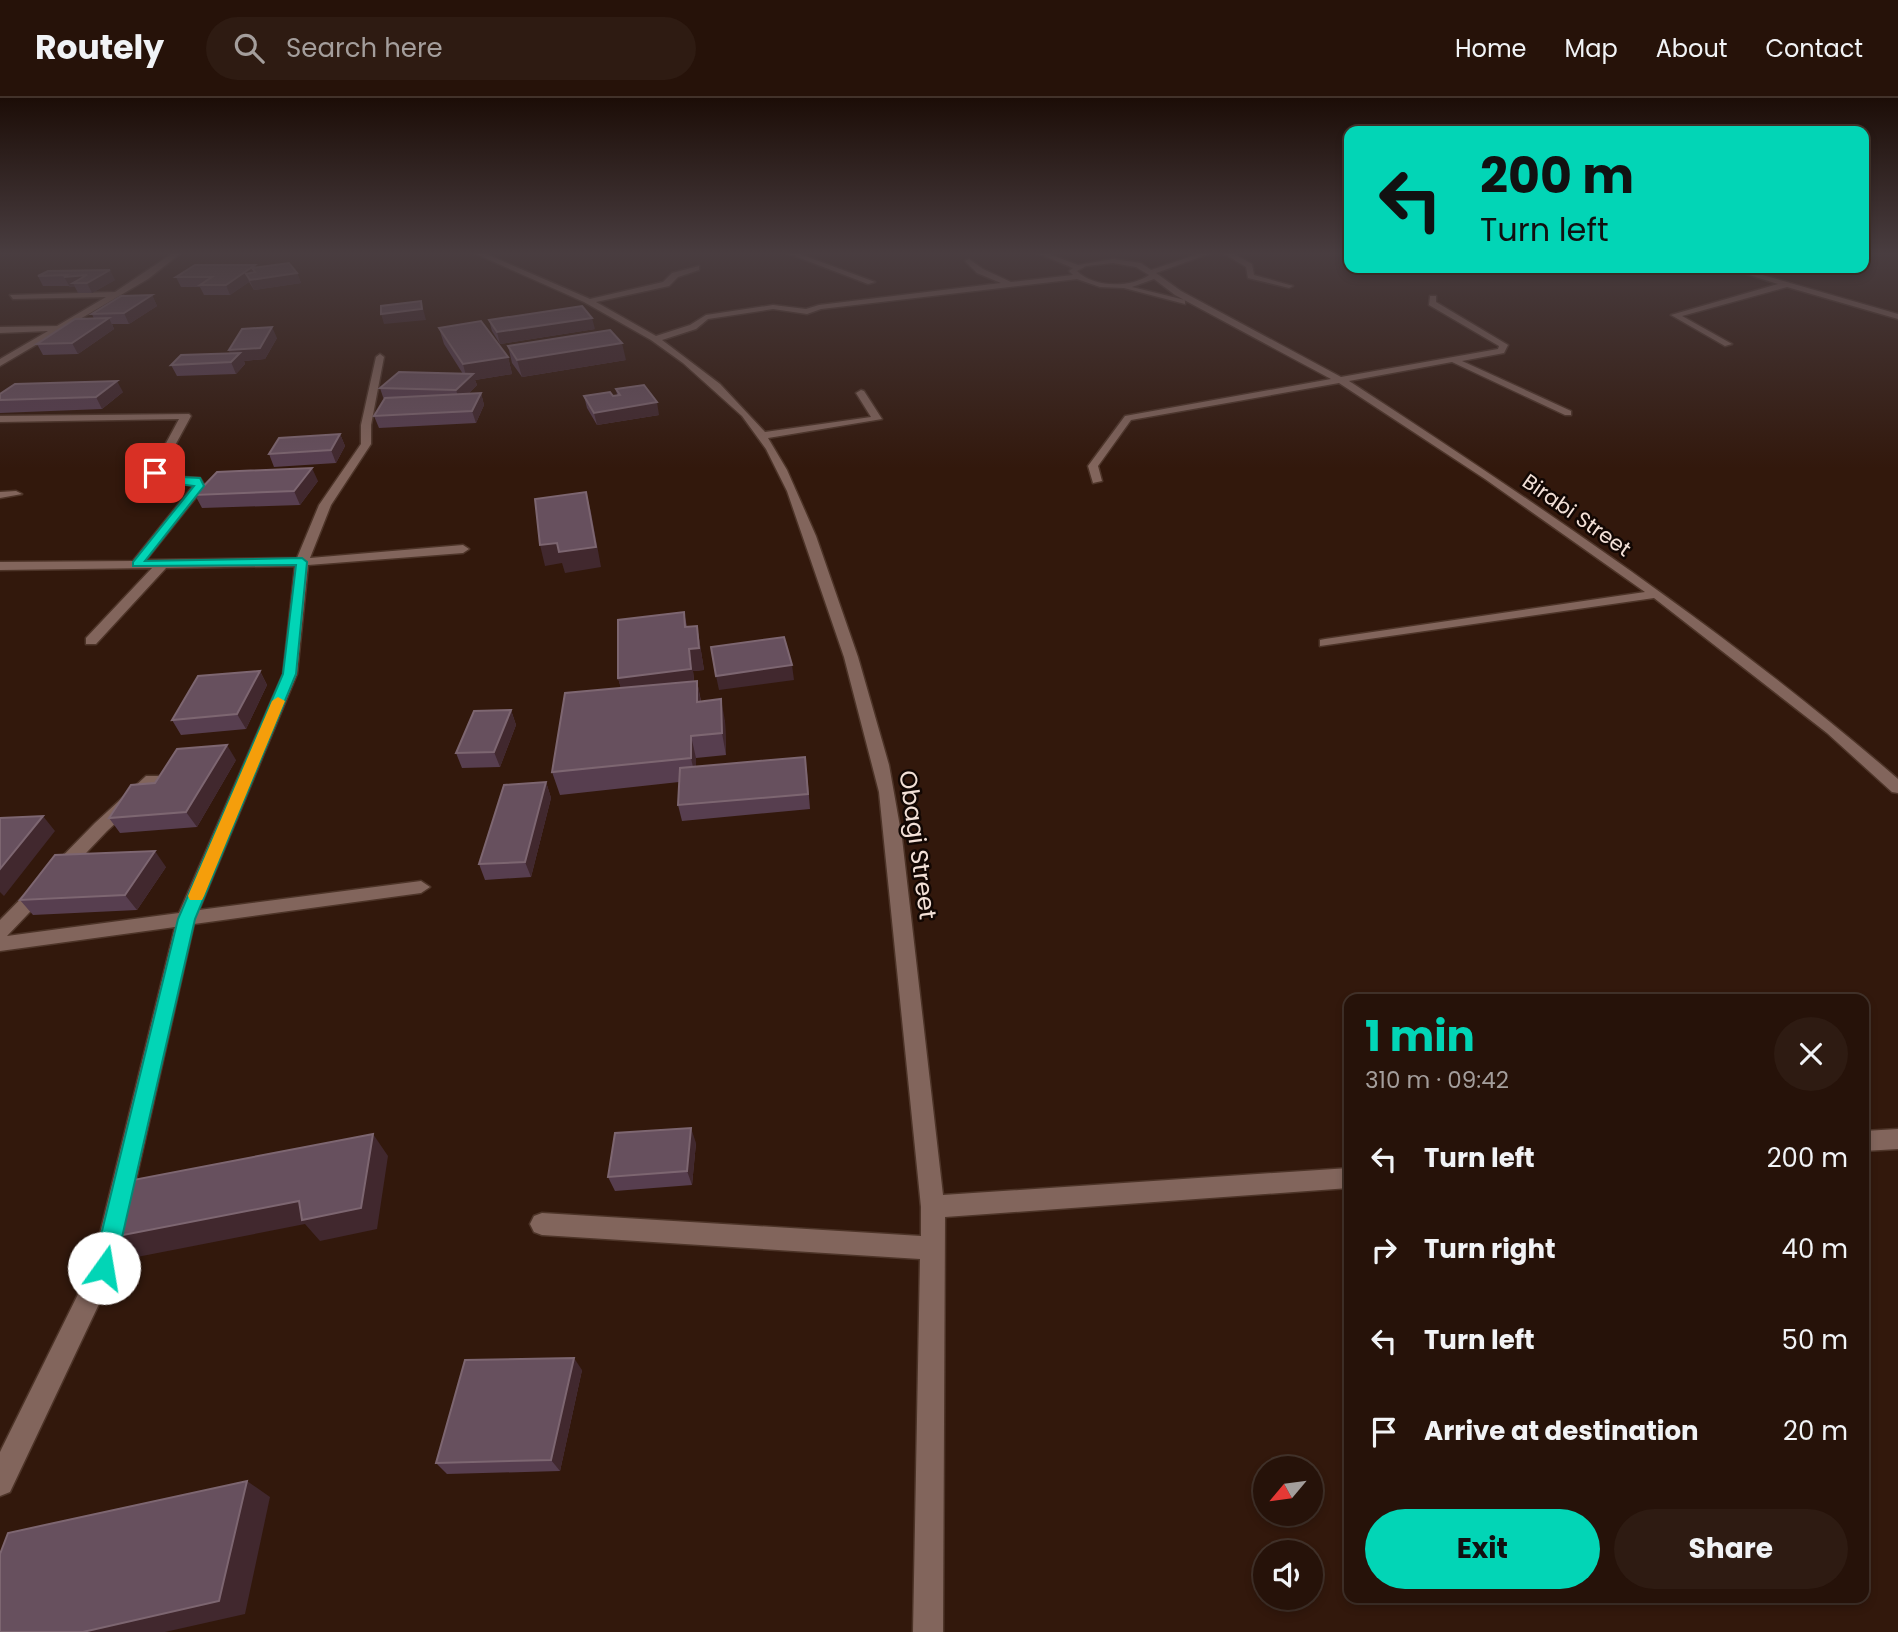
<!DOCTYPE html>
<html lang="en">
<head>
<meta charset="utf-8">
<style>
	body { margin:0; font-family:Poppins,sans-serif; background:#2e1b12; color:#f1f3f6; height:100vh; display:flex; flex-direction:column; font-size:26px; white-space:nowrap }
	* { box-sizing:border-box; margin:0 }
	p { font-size:23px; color:#a49e9c }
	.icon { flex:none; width:38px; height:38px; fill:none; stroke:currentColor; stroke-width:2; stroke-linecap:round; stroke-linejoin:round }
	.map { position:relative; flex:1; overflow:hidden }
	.side { position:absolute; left:1344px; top:896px; width:525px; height:609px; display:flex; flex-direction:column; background:#261209; border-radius:14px; box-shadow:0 4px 10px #0003,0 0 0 2px #42322a }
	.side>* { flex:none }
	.top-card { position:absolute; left:1344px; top:28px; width:525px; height:147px; border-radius:14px; box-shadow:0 4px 10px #0003,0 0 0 2px #42322a; background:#02d5b6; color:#111; overflow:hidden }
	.needle { width:46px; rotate:241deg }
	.buttons { position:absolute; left:1253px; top:1358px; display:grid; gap:14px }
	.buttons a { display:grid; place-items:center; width:70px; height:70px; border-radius:50%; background:#261209; box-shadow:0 4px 10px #0003,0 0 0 2px #42322a; font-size:35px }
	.pin { position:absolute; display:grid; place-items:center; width:60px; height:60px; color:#fff; margin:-30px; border-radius:14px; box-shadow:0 4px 10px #0006 }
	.me { position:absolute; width:77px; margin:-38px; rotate:13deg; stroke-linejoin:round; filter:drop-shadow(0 0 5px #0008) }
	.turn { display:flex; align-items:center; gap:24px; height:147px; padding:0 21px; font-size:32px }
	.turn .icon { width:91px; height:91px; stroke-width:2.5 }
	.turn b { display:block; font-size:49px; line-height:60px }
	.round { display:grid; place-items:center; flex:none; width:74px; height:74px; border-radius:37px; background:#2e1b12 }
	.headline { display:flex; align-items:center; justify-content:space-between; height:119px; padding:0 21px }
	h1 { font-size:42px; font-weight:700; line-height:52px; color:#02d5b6 }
	.action { display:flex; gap:14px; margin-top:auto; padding:14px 21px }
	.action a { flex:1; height:80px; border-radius:42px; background:#02d5b6; color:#111; font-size:28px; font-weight:700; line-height:80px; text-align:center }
	.action a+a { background:#2e1b12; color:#f1f3f6 }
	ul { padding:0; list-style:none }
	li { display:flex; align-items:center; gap:21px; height:91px; padding:0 21px }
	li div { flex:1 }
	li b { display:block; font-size:26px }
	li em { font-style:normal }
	header { display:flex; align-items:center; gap:42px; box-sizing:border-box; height:98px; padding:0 35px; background:#261209; border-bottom:2px solid #42322a }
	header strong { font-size:33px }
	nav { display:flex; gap:38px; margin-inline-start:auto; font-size:24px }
	.search { width:490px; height:63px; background:#2e1b12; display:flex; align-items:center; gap:18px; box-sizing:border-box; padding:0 24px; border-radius:38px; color:#a49e9c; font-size:26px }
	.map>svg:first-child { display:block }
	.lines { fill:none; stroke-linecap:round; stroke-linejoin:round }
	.minor-casing { stroke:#4d3428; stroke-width:3 }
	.minor { fill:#82655c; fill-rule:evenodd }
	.wall { fill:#573e4f }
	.shaded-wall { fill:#41282e }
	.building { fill:#67505e; stroke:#7d6671; stroke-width:2 }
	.route { fill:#02d5b6; stroke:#018a76; stroke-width:2 }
	.slow { fill:#f59e0b }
	.labels { text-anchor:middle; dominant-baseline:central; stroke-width:5; stroke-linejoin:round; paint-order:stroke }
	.far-street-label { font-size:21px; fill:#f2e0d7; stroke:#120703 }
	.street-label { font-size:24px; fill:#f2e0d7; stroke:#120703 }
</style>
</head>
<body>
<header>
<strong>Routely</strong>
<div class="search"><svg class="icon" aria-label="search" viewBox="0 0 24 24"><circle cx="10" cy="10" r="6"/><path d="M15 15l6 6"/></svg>Search here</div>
<nav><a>Home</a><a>Map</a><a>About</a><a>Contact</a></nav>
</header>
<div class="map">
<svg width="1898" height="1534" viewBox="0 0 1898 1534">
	<rect width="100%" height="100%" fill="#32180c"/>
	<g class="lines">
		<g class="minor-casing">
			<path id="minor" d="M 173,155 L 181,155 L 148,181 L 0,268 L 0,261 L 48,233 L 0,235 L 0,229 L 57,228 L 106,199 L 13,201 L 10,197 L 115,194 Z
				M 474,155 L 484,155 L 590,201 L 663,184 L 672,175 L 699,168 L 699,172 L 678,179 L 669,188 L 596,204 L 656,238 L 690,227 L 706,217 L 773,207 L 806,211 L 819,207 L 1001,185 L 977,175 L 965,163 L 969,161 L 983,171 L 1011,184 L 1073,177 L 1069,173 L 1073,170 L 1037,155 L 1046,155 L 1078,167 L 1113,161 L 1141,165 L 1151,172 L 1201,155 L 1211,155 L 1156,175 L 1181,193 L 1341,279 L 1498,251 L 1499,248 L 1429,207 L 1430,198 L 1436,198 L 1436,204 L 1508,247 L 1504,255 L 1462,263 L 1571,313 L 1571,317 L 1565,317 L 1452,264 L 1349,283 C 1539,407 1727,533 1898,681 L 1898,695 L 1892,694 L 1827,635 L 1654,500 L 1320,548 L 1320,542 L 1325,541 L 1645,494 L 1485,381 L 1339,285 L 1131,322 L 1098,368 L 1102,383 L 1093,385 L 1088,368 L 1125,318 L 1331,281 L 1175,197 L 1154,181 L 1132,189 L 1185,202 L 1185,206 L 1124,190 L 1100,189 L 1077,181 L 821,211 L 807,216 L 773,211 L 708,221 L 696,231 L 662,242 L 720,286 L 765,334 L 871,319 L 856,295 L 861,292 L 864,293 L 882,321 L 768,340 L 787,372 L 816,438 L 858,559 L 889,667 L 902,740 L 943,1097 L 1349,1070 L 1349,1090 L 945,1119 L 943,1534 L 913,1534 L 920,1161 L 542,1137 L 534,1134 L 530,1126 L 534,1118 L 542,1115 L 921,1138 L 921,1109 L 879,694 L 844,559 L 787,393 L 766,351 L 742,318 L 683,265 L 651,242 L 584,204 ZM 1113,165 L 1136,169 L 1149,177 C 1131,190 1094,190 1077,173 L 1086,168 Z
				M 787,155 L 797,155 L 875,184 L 868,186 Z
				M 1223,155 L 1232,155 L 1252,166 L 1254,177 L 1293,188 L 1289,190 L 1248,180 L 1246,169 Z
				M 1727,170 L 1738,170 L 1898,216 L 1898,221 L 1787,189 L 1682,218 L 1732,246 L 1725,248 L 1671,217 L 1778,186 Z
				M 380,256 L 384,259 L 371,327 L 371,346 L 331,407 L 310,460 L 463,447 L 469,451 L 463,455 L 308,467 L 297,576 L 199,812 L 421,783 L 430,789 L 421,795 L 194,826 L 116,1170 L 10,1394 L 0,1398 L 0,1354 L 92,1168 L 175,829 L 0,853 L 0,822 L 95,725 L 146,678 L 158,678 L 160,682 L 158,686 L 107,733 L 7,838 L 179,815 L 283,576 L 295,468 L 166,470 L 96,546 L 86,546 L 86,540 L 152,470 L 0,472 L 0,464 L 133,463 L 193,388 L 192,385 L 154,383 L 150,375 L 179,321 L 0,324 L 0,318 L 189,316 L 191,318 L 160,375 L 162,378 L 200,380 L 205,388 L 146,462 L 297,460 L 319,407 L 361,346 L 361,327 L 376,259 Z
				M 0,394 L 16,393 L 22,396 L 0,400 Z
				M 1898,1031 L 1898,1051 L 1864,1053 L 1864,1033 Z"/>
		</g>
		<use href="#minor" class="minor"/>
	</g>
	<path class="wall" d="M 255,167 L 256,170 L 297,175 L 301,185 L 254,192 L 249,184 L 230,197 L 204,197 L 200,189 L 181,189 L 176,179 Z
		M 48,173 L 115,182 L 92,195 L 78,195 L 75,189 L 70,189 L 69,188 L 43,188 L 38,178 Z
		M 152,197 L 157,208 L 129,226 L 112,226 L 114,231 L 78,256 L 43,257 L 37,246 L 94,221 L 92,216 Z
		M 489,222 L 595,231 L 500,246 L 492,233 Z
		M 439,230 L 508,259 L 512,276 L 475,282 L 477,287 L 468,296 L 481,295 L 484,307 L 476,325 L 379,330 L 374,318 L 384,302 L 380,290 L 463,276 L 444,246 Z
		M 277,240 L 265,261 L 244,263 L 245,266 L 236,276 L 177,278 L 171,267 L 230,255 L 229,252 Z
		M 508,248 L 626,262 L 522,279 L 512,265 Z
		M 616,291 L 659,317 L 597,327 L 587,310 L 584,298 L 617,297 Z
		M 123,294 L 102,311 L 0,315 L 0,296 Z
		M 340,336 L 345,348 L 336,365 L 274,369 L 269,356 Z
		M 318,383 L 300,407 L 202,410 L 195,397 Z
		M 684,514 L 687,529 L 697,528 L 704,572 L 693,573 L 694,583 L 697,583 L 701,603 L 725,623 L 726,657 L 696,660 L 696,669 L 807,674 L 810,711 L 682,723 L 678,707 L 679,684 L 560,697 L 552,674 L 621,590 L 618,580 Z
		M 260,573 L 267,587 L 246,631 L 181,637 L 172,622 Z
		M 511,612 L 516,627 L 500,669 L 462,670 L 456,655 Z
		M 236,662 L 197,729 L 120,735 L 109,720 Z
		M 546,684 L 551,700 L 531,779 L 485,782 L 479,766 Z
		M 166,769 L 137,812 L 33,817 L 20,802 Z
		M 696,1045 L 692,1087 L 615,1093 L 608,1079 Z
		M 582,1272 L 560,1373 L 447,1376 L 436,1365 Z"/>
	<path class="shaded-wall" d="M 255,167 L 259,177 L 252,170 L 256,179 L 297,175 L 301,185 L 254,192 L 250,183 L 246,176 L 249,184 L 230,197 L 226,187 Z
		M 110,172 L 115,182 L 92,195 L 87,185 L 73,185 L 75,189 L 70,189 L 64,179 Z
		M 152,197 L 157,208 L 129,226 L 124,215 Z
		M 421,203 L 426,222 L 384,226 L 381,216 Z
		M 109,220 L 114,231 L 78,256 L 72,245 Z
		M 592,220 L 595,231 L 500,246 L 497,234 Z
		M 272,229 L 277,240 L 265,261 L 244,263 L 245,266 L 236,276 L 231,264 L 233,262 L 229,252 Z
		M 622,245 L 626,262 L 522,279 L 517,262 Z
		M 508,259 L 512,276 L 475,282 L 477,287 L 460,304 L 456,292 L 467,282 L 463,266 Z
		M 117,283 L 123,294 L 102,311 L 96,299 Z
		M 481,295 L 484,307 L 476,325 L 472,313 Z
		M 657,304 L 659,317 L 597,327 L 594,315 Z
		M 340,336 L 345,348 L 336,365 L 331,352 Z
		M 312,370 L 318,383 L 300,407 L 294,393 Z
		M 586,394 L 591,414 L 601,469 L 565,475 L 562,465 L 545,468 L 540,447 L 557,445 Z
		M 697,528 L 704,572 L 693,573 L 695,593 L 624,601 L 618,580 L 689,551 Z
		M 792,567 L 794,582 L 719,592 L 716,578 Z
		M 260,573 L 267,587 L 246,631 L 237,616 Z
		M 697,583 L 701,605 L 697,604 Z
		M 721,601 L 725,623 L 726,657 L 722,635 Z
		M 511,612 L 516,627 L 500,669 L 494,654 Z
		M 691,638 L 696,660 L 696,683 L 691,660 Z
		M 227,647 L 236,662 L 197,729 L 186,714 Z
		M 546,684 L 551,700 L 531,779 L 525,764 Z
		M 43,718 L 55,733 L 4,798 L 0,794 L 0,771 Z
		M 155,753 L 166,769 L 137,812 L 125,797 Z
		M 691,1030 L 696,1045 L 692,1087 L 687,1073 Z
		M 373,1036 L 388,1058 L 377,1131 L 320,1143 L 305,1126 L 137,1159 L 113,1139 Z
		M 574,1260 L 582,1272 L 560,1373 L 551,1362 Z
		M 247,1383 L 270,1399 L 245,1516 L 165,1534 L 83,1534 Z"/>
	<path class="building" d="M 289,165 L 297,175 L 250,182 L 246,176 L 255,174 L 252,170 Z
		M 195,167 L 255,167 L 226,187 L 200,187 L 212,179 L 176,179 Z
		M 110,172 L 87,185 L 73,185 L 87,177 L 64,179 L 67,177 L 38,178 L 48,173 Z
		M 152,197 L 124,215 L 92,216 L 121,198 Z
		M 421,203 L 422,211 L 381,216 L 381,208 Z
		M 582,208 L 592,220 L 497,234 L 489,222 Z
		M 109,220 L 72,245 L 37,246 L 75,221 Z
		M 481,223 L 508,259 L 463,266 L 439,230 Z
		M 272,229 L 260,250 L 229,252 L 242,231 Z
		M 610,232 L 622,245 L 517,262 L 508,248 Z
		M 240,255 L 231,264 L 171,267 L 181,257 Z
		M 399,274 L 473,276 L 456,292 L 380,290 Z
		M 117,283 L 96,299 L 0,302 L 0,296 L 15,286 Z
		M 644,287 L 657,304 L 594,315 L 584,298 L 610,294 L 613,298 L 620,297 L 616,291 Z
		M 481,295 L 472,313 L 374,318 L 385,300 Z
		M 340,336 L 331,352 L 269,356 L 279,340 Z
		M 312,370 L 294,393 L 195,397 L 217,374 Z
		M 586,394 L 596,449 L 559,454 L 557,445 L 540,447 L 535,401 Z
		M 684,514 L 685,529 L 697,528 L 699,550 L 689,551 L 691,571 L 618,580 L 618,522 Z
		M 784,539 L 792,567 L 716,578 L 711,549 Z
		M 260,573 L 237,616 L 172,622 L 198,578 Z
		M 697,583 L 697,604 L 721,601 L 722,635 L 691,638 L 691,660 L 552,674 L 565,595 Z
		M 511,612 L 494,654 L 456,655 L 474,613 Z
		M 227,647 L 186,714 L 109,720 L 131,687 L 155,685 L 177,651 Z
		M 805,659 L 808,696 L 678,707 L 680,670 Z
		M 546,684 L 525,764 L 479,766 L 504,687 Z
		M 43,718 L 0,771 L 0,720 Z
		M 155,753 L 125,797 L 20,802 L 55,757 Z
		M 691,1030 L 687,1073 L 608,1079 L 615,1035 Z
		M 373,1036 L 361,1110 L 302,1122 L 299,1103 L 113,1139 L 133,1082 Z
		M 574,1260 L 551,1362 L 436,1365 L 465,1262 Z
		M 247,1383 L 219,1503 L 83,1534 L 0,1534 L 0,1456 L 8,1435 Z"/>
	<linearGradient id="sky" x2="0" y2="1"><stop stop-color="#1c0d07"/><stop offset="0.42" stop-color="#493d40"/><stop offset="1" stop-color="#493d40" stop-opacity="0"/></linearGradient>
	<rect width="1898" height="370" fill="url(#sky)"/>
	<path class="route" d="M 155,372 L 161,378 L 200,380 L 204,388 L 145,463 L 302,460 L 307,464 L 296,576 L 195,821 L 115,1170 L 111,1178 L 104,1181 L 96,1178 L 93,1170 L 178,821 L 283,576 L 296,467 L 133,468 L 133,464 L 194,388 L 155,383 L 150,375 Z"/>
	<path class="slow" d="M 278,599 L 285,603 L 204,798 L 202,802 L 190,802 L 188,798 L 272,603 Z"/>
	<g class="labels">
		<g class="far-street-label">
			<text transform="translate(1577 417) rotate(35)">Birabi Street</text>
		</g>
		<g class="street-label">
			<text transform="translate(918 747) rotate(82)">Obagi Street</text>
		</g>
	</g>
</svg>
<div class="buttons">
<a><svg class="needle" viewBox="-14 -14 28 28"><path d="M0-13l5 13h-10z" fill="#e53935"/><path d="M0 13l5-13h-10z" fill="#a49e9c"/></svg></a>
<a><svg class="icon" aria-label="sound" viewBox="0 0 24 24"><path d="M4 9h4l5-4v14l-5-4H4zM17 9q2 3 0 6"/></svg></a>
</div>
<div class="pin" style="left:155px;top:375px;background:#d93025"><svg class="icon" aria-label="arrive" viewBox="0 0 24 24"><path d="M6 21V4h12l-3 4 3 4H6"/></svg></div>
<svg class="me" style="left:104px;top:1170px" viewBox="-20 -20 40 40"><circle r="19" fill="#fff"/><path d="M0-13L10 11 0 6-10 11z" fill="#02d5b6"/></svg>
<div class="top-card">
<div class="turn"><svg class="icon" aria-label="left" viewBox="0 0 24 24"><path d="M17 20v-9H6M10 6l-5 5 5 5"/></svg><div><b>200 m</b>Turn left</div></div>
</div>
<section class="side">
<div class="headline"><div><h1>1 min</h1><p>310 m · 09:42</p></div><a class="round"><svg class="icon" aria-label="close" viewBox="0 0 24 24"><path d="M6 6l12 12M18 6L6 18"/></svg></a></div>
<ul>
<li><svg class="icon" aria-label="left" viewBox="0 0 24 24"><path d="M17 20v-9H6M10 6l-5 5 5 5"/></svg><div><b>Turn left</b></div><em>200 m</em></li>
<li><svg class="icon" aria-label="right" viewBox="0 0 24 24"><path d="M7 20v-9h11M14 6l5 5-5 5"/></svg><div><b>Turn right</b></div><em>40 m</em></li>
<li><svg class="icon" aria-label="left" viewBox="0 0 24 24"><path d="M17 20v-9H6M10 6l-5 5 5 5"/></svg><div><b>Turn left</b></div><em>50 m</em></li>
<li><svg class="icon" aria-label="arrive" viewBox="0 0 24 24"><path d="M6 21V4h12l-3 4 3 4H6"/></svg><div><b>Arrive at destination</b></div><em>20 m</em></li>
</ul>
<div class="action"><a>Exit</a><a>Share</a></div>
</section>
</div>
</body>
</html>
